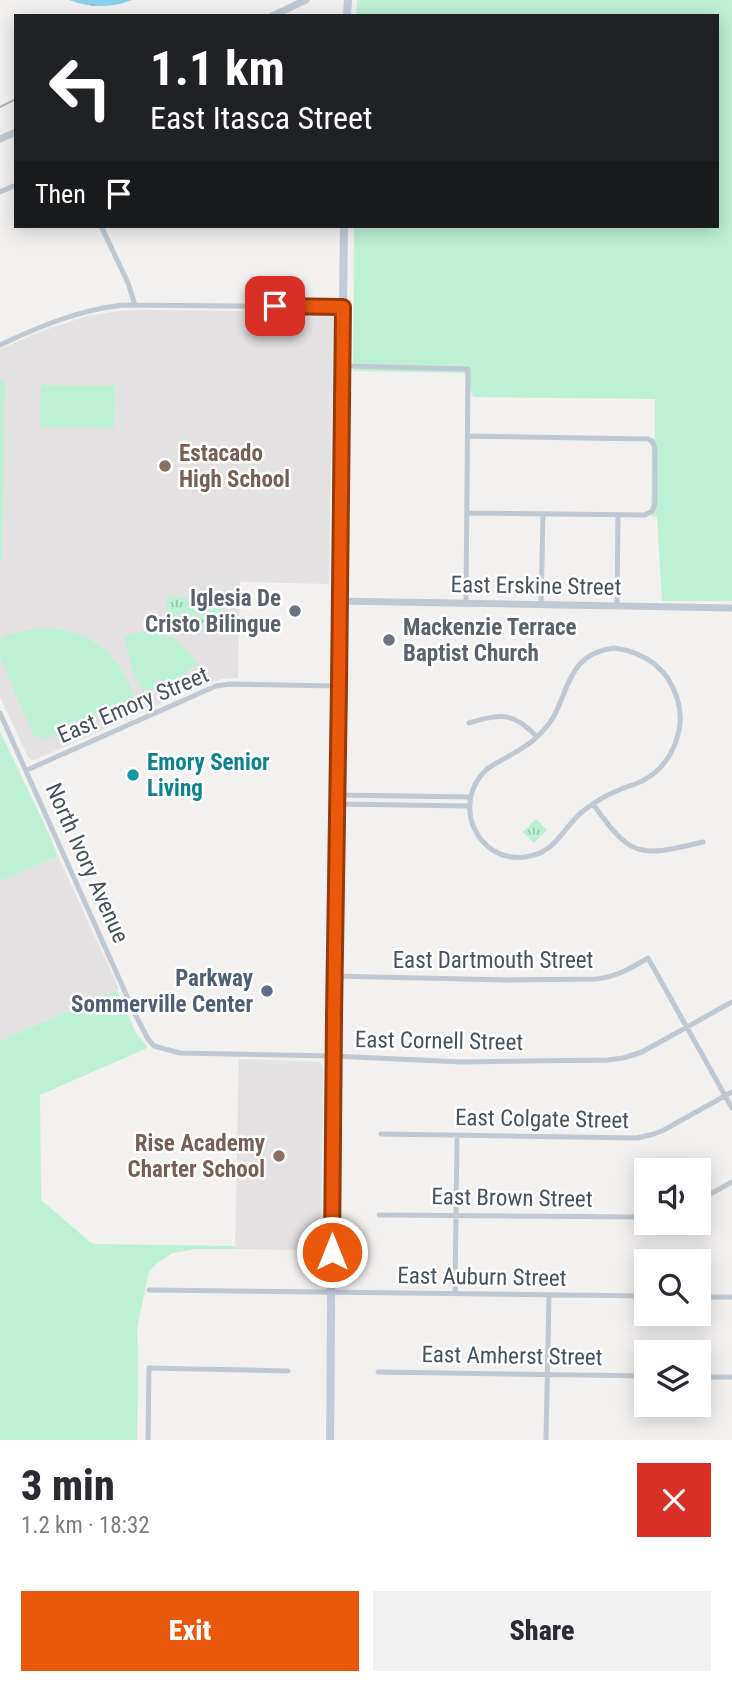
<!DOCTYPE html>
<html lang="en">
<head>
<meta charset="utf-8">
<style>
	body { margin:0; font-family:"Roboto Condensed",sans-serif; background:#f2f2f3; color:#2b2b33; height:100vh; display:flex; flex-direction:column; font-size:26px; white-space:nowrap }
	* { box-sizing:border-box; margin:0 }
	p { font-size:23px; color:#7c7c81 }
	.icon { flex:none; width:38px; height:38px; fill:none; stroke:currentColor; stroke-width:2; stroke-linecap:round; stroke-linejoin:round }
	.map { position:relative; height:1440px; overflow:hidden }
	.panel { display:flex; flex-direction:column; background:#fff; flex:1 }
	.panel>* { flex:none }
	.guide { position:absolute; left:14px; top:14px; width:705px; height:214px; border-radius:0px; box-shadow:0 4px 18px #0003; background:#202124; color:#fff; overflow:hidden }
	.buttons { position:absolute; left:634px; top:1158px; display:grid; gap:14px }
	.buttons a { display:grid; place-items:center; width:77px; height:77px; border-radius:0px; background:#fff; box-shadow:0 4px 18px #0003; font-size:35px }
	.pin { position:absolute; display:grid; place-items:center; width:60px; height:60px; color:#fff; margin:-30px; border-radius:14px; box-shadow:0 4px 10px #0006 }
	.me { position:absolute; width:77px; margin:-38px; rotate:0deg; stroke-linejoin:round; filter:drop-shadow(0 0 5px #0008) }
	.turn { display:flex; align-items:center; gap:24px; height:147px; padding:0 21px; font-size:32px }
	.turn .icon { width:91px; height:91px; stroke-width:2.5 }
	.turn b { display:block; font-size:49px; line-height:60px }
	.then { display:flex; align-items:center; height:66px; padding:0 21px; background:#0003; gap:14px; font-size:26px }
	.round { display:grid; place-items:center; flex:none; width:74px; height:74px; border-radius:0px; background:#f2f2f3 }
	.headline { display:flex; align-items:center; justify-content:space-between; height:119px; padding:0 21px }
	h1 { font-size:42px; font-weight:800; line-height:52px }
	.primary-button { display:flex; gap:14px; margin-top:auto; padding:14px 21px }
	.primary-button a { flex:1; height:80px; border-radius:0px; background:#ea580c; color:#fff; font-size:28px; font-weight:800; line-height:80px; text-align:center }
	.primary-button a+a { background:#f2f2f3; color:#2b2b33 }
	.map>svg:first-child { display:block }
	.education { fill:#e4e1e2 }
	.grass { fill:#bef0d6 }
	.park { fill:url(#park-tufts) }
	.water { fill:url(#water-waves) }
	.lines { fill:none; stroke-linecap:round; stroke-linejoin:round }
	.minor { stroke:#c0c9d2; stroke-width:5 }
	.tertiary { stroke:#c0c9d2; stroke-width:7 }
	.secondary { stroke:#c2cbd9; stroke-width:8 }
	.rail { stroke:#b2b5bb; stroke-width:2 }
	.route-casing { stroke:#983908; stroke-width:18 }
	.route { stroke:#ea580c; stroke-width:12 }
	.education-dot { fill:#8d6e63; stroke:#fff; stroke-width:2.5 }
	.worship-dot { fill:#6b7280; stroke:#fff; stroke-width:2.5 }
	.culture-dot { fill:#0f9aa8; stroke:#fff; stroke-width:2.5 }
	.service-dot { fill:#5c6f8a; stroke:#fff; stroke-width:2.5 }
	.labels { text-anchor:middle; dominant-baseline:central; stroke-width:5; stroke-linejoin:round; paint-order:stroke }
	.education-label { font-size:23px; font-weight:bold; fill:#785e54; stroke:#fff; text-anchor:start }
	.street-label { font-size:23px; fill:#47525e; stroke:#fff }
	.worship-label { font-size:23px; font-weight:bold; fill:#5b616d; stroke:#fff; text-anchor:end }
	.culture-label { font-size:23px; font-weight:bold; fill:#0d838f; stroke:#fff; text-anchor:start }
	.service-label { font-size:23px; font-weight:bold; fill:#4e5e75; stroke:#fff; text-anchor:end }
</style>
</head>
<body>
<div class="map">
<svg width="732" height="1440" viewBox="0 0 732 1440">
	<defs>
		<pattern id="park-tufts" width="24" height="20" patternUnits="userSpaceOnUse" patternTransform="scale(1.75)"><rect width="24" height="20" fill="#bef0d6"/><path d="M3 7l-1-3M5 7V3M7 7l1-3M15 17l-1-3M17 17v-4M19 17l1-3" fill="none" stroke="#9cc5b1"/></pattern>
		<pattern id="water-waves" width="16" height="10" patternUnits="userSpaceOnUse" patternTransform="scale(1.75)"><rect width="16" height="10" fill="#8ad1ee"/><path d="M0 5q4-4 8 0t8 0" fill="none" stroke="#73acc4"/></pattern>
	</defs>
	<rect width="100%" height="100%" fill="#f3f0f0"/>
	<path class="education" d="M 144,310 L 325,312 L 331,314 L 333,319 L 329,584 L 240,582 L 238,678 L 222,679 L 202,685 L 35,760 L 32,760 L 28,757 L 0,697 L 0,349 L 42,331 L 87,316 L 118,311 Z
		M 58,856 L 119,989 L 0,1041 L 0,881 Z
		M 239,1059 L 319,1062 L 323,1066 L 321,1250 L 235,1249 Z"/>
	<path class="grass" d="M 357,0 L 732,0 L 732,601 L 662,601 L 657,517 L 651,516 L 652,438 L 655,438 L 655,399 L 473,397 L 464,373 L 353,371 L 354,226 L 718,226 L 718,16 L 356,16 Z
		M 0,379 L 5,379 L 2,559 L 0,559 Z
		M 41,385 L 115,386 L 114,428 L 40,427 Z
		M 39,628 C 91,628 117,653 136,698 L 45,740 L 33,735 L 0,657 L 0,640 L 7,635 Z
		M 149,631 C 171,634 186,644 197,664 L 171,684 L 150,691 L 141,688 L 132,670 L 124,638 L 133,633 Z
		M 0,731 L 50,836 L 58,856 L 0,881 Z
		M 117,990 L 136,1033 L 147,1046 L 145,1049 L 40,1095 L 41,1200 L 90,1242 L 96,1244 L 235,1246 L 235,1249 L 196,1249 L 173,1253 L 157,1263 L 149,1272 L 137,1328 L 138,1364 L 137,1440 L 0,1440 L 0,1041 Z"/>
	<path class="park" d="M 167,597 L 221,598 L 221,629 L 167,629 Z
		M 536,819 L 547,830 L 534,843 L 523,832 Z"/>
	<path class="water" d="M 69,0 L 132,0 C 111,8 91,8 69,0 Z"/>
	<g class="lines">
		<path class="minor" d="M 0,192 L 16,185
			M 101,226 L 128,283 L 135,305
			M 0,345 C 40,326 79,310 123,305 L 343,307
			M 342,366 L 468,369 L 466,604
			M 467,513 L 645,515 L 652,511 L 655,504 L 655,448 L 652,441 L 648,439 L 468,436
			M 541,605 L 543,514
			M 617,606 L 618,515
			M 614,648 C 644,652 668,668 677,698 C 687,728 672,765 644,780 C 636,785 627,786 619,790 C 606,795 593,803 582,812 C 561,830 556,853 525,857 C 477,863 450,803 487,769 C 504,757 523,751 538,736 C 545,729 551,722 555,714 C 570,683 572,653 614,648 Z
			M 0,713 L 135,1014 L 148,1039 L 154,1046 L 180,1053 L 333,1056 L 462,1062 L 608,1060 L 623,1058 L 642,1052 L 732,1002
			M 469,723 C 500,713 514,712 537,737
			M 27,770 L 216,686 L 230,684 L 338,686
			M 336,795 L 470,797
			M 336,804 L 469,806
			M 593,804 C 632,859 639,857 703,842
			M 334,976 L 507,980 L 596,979 C 616,977 631,968 648,958 L 732,1108
			M 381,1134 L 637,1138 L 654,1134 L 664,1130 L 732,1092
			M 698,1201 L 732,1182
			M 379,1215 L 646,1217
			M 149,1290 L 646,1296
			M 455,1294 L 457,1136
			M 698,1297 L 732,1297
			M 378,1372 L 646,1376
			M 698,1377 L 732,1377
			M 148,1440 L 149,1368 L 288,1371
			M 546,1440 L 549,1295"/>
		<path class="tertiary" d="M 272,16 L 306,0
			M 0,139 L 16,132
			M 339,601 L 732,608"/>
		<path class="secondary" d="M 347,16 L 348,0
			M 330,1440 L 333,1056 L 344,226"/>
		<path class="rail" d="M 0,107 L 16,99"/>
	</g>
	<g class="lines">
		<g class="route-casing">
			<path id="route" d="M 275,306 L 343,307 L 339,686 L 334,1016 L 332,1252"/>
		</g>
		<use href="#route" class="route"/>
	</g>
	<g class="education-dot">
		<circle cx="165" cy="466" r="7"/>
		<circle cx="279" cy="1156" r="7"/>
	</g>
	<g class="worship-dot">
		<circle cx="295" cy="611" r="7"/>
		<circle cx="389" cy="640" r="7"/>
	</g>
	<circle class="culture-dot" cx="133" cy="775" r="7"/>
	<circle class="service-dot" cx="267" cy="991" r="7"/>
	<g class="labels">
		<g class="education-label">
			<text x="179" y="453">Estacado<tspan x="179" dy="26">High School</tspan></text>
			<text x="265" y="1143" text-anchor="end">Rise Academy<tspan x="265" dy="26">Charter School</tspan></text>
		</g>
		<g class="street-label">
			<text transform="translate(536 586) rotate(1)">East Erskine Street</text>
			<text transform="translate(133 705) rotate(-23)">East Emory Street</text>
			<text transform="translate(87 863) rotate(66)">North Ivory Avenue</text>
			<text x="493" y="960">East Dartmouth Street</text>
			<text transform="translate(439 1041) rotate(1)">East Cornell Street</text>
			<text transform="translate(542 1119) rotate(1)">East Colgate Street</text>
			<text transform="translate(512 1198) rotate(1)">East Brown Street</text>
			<text transform="translate(482 1277) rotate(1)">East Auburn Street</text>
			<text transform="translate(512 1356) rotate(1)">East Amherst Street</text>
		</g>
		<g class="worship-label">
			<text x="281" y="598">Iglesia De<tspan x="281" dy="26">Cristo Bilingue</tspan></text>
			<text x="403" y="627" text-anchor="start">Mackenzie Terrace<tspan x="403" dy="26">Baptist Church</tspan></text>
		</g>
		<g class="culture-label">
			<text x="147" y="762">Emory Senior<tspan x="147" dy="26">Living</tspan></text>
		</g>
		<g class="service-label">
			<text x="253" y="978">Parkway<tspan x="253" dy="26">Sommerville Center</tspan></text>
		</g>
	</g>
</svg>
<div class="buttons">
<a><svg class="icon" aria-label="sound" viewBox="0 0 24 24"><path d="M4 9h4l5-4v14l-5-4H4zM17 9q2 3 0 6"/></svg></a>
<a><svg class="icon" aria-label="search" viewBox="0 0 24 24"><circle cx="10" cy="10" r="6"/><path d="M15 15l6 6"/></svg></a>
<a><svg class="icon" aria-label="layers" viewBox="0 0 24 24"><path d="M12 4l9 5-9 5-9-5zM3 14l9 5 9-5"/></svg></a>
</div>
<div class="pin" style="left:275px;top:306px;background:#d93025"><svg class="icon" aria-label="arrive" viewBox="0 0 24 24"><path d="M6 21V4h12l-3 4 3 4H6"/></svg></div>
<svg class="me" style="left:332px;top:1252px" viewBox="-20 -20 40 40"><circle r="17" fill="#ea580c" stroke="#fff" stroke-width="3"/><path d="M0-11L8 9 0 5-8 9z" fill="#fff"/></svg>
<div class="guide">
<div class="turn"><svg class="icon" aria-label="left" viewBox="0 0 24 24"><path d="M17 20v-9H6M10 6l-5 5 5 5"/></svg><div><b>1.1 km</b>East Itasca Street</div></div>
<div class="then">Then<svg class="icon" aria-label="arrive" viewBox="0 0 24 24"><path d="M6 21V4h12l-3 4 3 4H6"/></svg></div>
</div>
</div>
<section class="panel">
<div class="headline"><div><h1>3 min</h1><p>1.2 km · 18:32</p></div><a class="round" style="background:#d93025;color:#fff"><svg class="icon" aria-label="close" viewBox="0 0 24 24"><path d="M6 6l12 12M18 6L6 18"/></svg></a></div>
<div class="primary-button"><a>Exit</a><a>Share</a></div>
</section>
</body>
</html>
